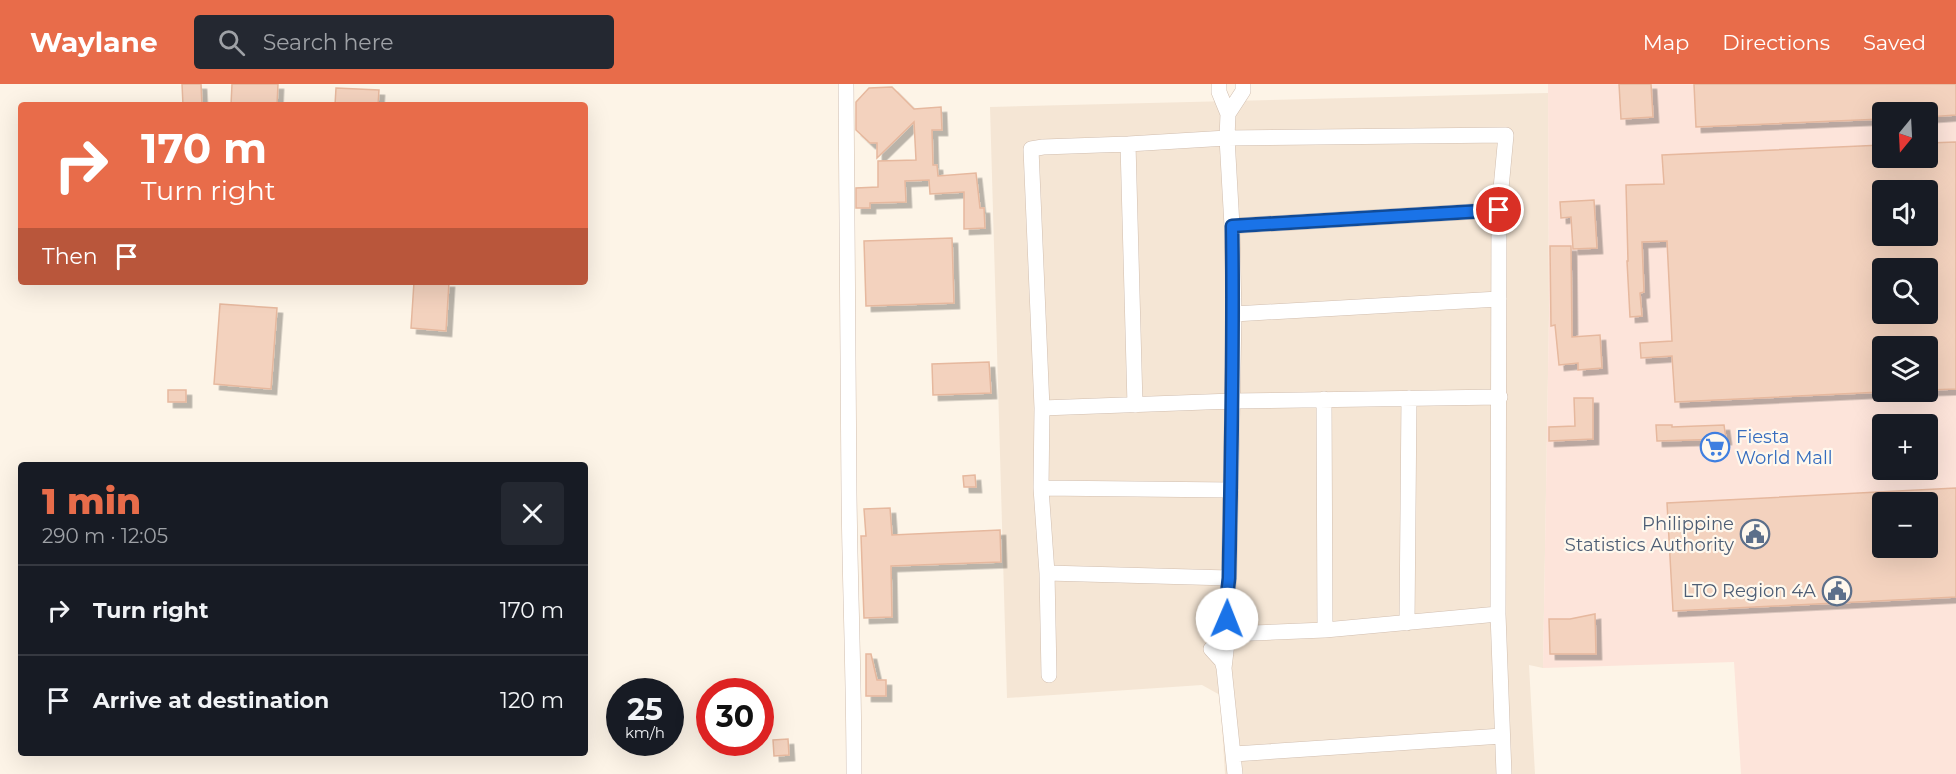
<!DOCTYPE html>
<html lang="en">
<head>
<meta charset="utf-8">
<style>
	body { margin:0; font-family:Montserrat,sans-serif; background:#242831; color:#f1f3f6; height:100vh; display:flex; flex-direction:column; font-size:22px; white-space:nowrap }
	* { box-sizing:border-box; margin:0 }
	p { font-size:20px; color:#9ea1a6 }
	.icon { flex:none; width:33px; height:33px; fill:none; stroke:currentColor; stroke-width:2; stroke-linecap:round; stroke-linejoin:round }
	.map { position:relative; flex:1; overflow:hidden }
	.sheet { position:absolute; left:18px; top:378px; width:570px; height:294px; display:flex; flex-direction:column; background:#171b24; border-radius:6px; box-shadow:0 6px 24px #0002 }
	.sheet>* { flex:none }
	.hud { position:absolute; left:18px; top:18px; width:570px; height:183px; border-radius:6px; box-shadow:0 6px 24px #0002; background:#e86c4a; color:#fff; overflow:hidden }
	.needle { width:39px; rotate:198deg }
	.tools { position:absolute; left:1872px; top:18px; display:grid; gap:12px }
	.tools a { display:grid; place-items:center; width:66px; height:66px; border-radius:6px; background:#171b24; box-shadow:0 6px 24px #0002; font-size:30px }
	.speed { position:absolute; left:606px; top:594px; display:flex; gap:12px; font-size:30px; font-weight:700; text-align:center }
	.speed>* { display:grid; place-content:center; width:78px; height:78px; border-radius:50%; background:#171b24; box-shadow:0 6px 24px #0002; line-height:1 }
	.speed small { font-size:15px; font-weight:400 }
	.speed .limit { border:9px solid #d22; background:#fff; color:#111 }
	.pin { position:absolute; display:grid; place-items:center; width:51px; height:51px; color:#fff; margin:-26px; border:3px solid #fff; border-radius:50%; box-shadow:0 2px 6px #0007 }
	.me { position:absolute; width:66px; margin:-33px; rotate:1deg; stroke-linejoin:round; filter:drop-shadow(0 0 4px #0008) }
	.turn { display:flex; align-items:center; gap:21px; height:126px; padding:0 24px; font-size:27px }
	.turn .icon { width:78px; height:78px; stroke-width:2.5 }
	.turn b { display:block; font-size:42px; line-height:51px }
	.then { display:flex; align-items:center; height:57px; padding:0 24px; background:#0003; gap:12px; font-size:22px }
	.round { display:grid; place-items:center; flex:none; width:63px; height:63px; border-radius:6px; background:#242831 }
	.head { display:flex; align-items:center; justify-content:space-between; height:102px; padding:0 24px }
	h1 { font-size:36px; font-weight:800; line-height:45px; color:#e86c4a }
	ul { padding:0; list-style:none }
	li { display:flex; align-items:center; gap:18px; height:90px; padding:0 24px; border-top:2px solid #363941 }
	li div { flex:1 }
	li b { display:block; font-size:22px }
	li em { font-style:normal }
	header { display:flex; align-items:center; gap:36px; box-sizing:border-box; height:84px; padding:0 30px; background:#e86c4a; color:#fff }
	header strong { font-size:28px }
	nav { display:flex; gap:33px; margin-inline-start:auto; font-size:21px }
	.search { width:420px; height:54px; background:#242831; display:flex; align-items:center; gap:15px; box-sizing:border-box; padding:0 21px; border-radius:6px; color:#9ea1a6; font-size:22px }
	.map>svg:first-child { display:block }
	.residential { fill:#f5e6d5 }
	.commercial { fill:#fde4da; fill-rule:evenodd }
	.building { fill:#f3d2be; stroke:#e6b89e; stroke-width:1.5; fill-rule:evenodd; filter:url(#shadow) }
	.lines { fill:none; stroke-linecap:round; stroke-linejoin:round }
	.minor-casing { stroke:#d1beaf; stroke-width:16 }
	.minor { stroke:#fff; stroke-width:15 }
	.route-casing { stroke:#114b97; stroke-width:15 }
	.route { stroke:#1a73e8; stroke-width:10 }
	.labels { text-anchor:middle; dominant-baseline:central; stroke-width:4.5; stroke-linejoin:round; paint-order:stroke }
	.shop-label { font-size:18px; fill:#366cbe; stroke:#fff8ed; text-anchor:start }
	.service-label { font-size:18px; fill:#4e5e75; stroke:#fff8ed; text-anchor:end }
</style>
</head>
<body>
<header>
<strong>Waylane</strong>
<div class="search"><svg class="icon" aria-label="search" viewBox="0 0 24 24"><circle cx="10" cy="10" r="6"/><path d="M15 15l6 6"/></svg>Search here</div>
<nav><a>Map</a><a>Directions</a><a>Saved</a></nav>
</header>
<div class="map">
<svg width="1956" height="690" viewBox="0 0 1956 690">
	<defs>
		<filter id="shadow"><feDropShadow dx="5.5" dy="5.5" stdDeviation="0" flood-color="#0004"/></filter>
	</defs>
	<rect width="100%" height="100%" fill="#fdf4e7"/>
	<path class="residential" d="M 1548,9 L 1549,230 L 1543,584 L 1529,581 L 1535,690 L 1225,690 L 1220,611 L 1202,601 L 1007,614 L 990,23 Z"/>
	<path class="commercial" d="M 1548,0 L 1956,0 L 1956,690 L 1741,690 L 1734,578 L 1543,584 L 1549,230 ZM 1882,28 L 1928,28 L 1928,74 L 1882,74 ZM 1882,106 L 1928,106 L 1928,152 L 1882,152 ZM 1882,184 L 1928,184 L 1928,230 L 1882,230 ZM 1882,262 L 1928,262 L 1928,308 L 1882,308 ZM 1882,340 L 1928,340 L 1928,386 L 1882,386 ZM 1882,418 L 1928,418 L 1928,464 L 1882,464 Z"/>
	<path class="building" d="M 182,0 L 201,0 L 202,21 L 183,21 Z
		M 232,0 L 278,0 L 277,21 L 231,21 Z
		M 1619,0 L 1651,0 L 1653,33 L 1621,35 Z
		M 1694,0 L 1956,0 L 1956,31 L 1928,33 L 1928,28 L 1882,28 L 1882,35 L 1696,43 Z
		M 892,3 L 914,25 L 941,23 L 942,46 L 932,46 L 933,81 L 937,81 L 938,92 L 976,89 L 980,124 L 984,124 L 985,144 L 964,145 L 964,108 L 930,110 L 929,96 L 905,97 L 906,118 L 870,119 L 870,124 L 856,124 L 856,104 L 878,103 L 878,77 L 916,76 L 914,38 L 877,74 L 877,59 L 870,59 L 856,46 L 856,18 L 869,4 Z
		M 336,4 L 379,6 L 378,21 L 335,21 Z
		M 1956,58 L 1956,305 L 1928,306 L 1928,262 L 1882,262 L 1882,308 L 1675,318 L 1672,272 L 1641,274 L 1640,259 L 1672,257 L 1667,157 L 1642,158 L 1644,208 L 1640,209 L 1642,232 L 1630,233 L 1627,177 L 1628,177 L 1626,101 L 1664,100 L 1662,71 L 1882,61 L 1882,74 L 1928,74 L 1928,59 ZM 1882,106 L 1928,106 L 1928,152 L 1882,152 ZM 1882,184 L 1928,184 L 1928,230 L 1882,230 Z
		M 1594,116 L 1597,164 L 1573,165 L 1571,133 L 1561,134 L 1560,118 Z
		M 952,154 L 954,219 L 866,222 L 864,157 Z
		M 1550,162 L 1571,162 L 1572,253 L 1600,251 L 1602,284 L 1578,286 L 1578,279 L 1559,281 L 1555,241 L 1551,242 Z
		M 414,198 L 449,198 L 446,247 L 411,244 Z
		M 220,220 L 277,224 L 271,305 L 214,300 Z
		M 989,278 L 991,309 L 933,311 L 932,280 Z
		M 168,306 L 186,306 L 186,318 L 168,318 Z
		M 1574,314 L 1593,314 L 1593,355 L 1549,357 L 1549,343 L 1575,342 Z
		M 1656,341 L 1672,341 L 1672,343 L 1724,341 L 1726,355 L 1657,357 Z
		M 975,391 L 976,403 L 964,403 L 963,392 Z
		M 1956,404 L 1956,513 L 1673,527 L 1667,419 ZM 1882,418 L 1928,418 L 1928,464 L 1882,464 Z
		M 890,424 L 892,451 L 1000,446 L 1001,478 L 891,482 L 892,533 L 864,534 L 861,452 L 866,452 L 864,425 Z
		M 1595,530 L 1596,570 L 1550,570 L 1549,535 L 1570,535 Z
		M 866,570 L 871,570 L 877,596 L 886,596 L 886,612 L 866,612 Z
		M 788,655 L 789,671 L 774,672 L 773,656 Z"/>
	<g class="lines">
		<g class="minor-casing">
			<path id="minor" d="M 846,0 C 847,136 847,272 849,409 C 850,502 854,596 854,690
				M 1219,0 L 1219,8 L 1228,30 L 1227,54 L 1232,142 L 1234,230 L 1229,494 L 1226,521 L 1228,550 L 1224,584 L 1235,690
				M 1228,30 L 1243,7 L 1243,0
				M 1128,60 L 1135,321
				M 1232,142 L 1499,126
				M 1234,230 L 1499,215
				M 1324,315 L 1325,546
				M 1042,324 L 1233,317 L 1500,313
				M 1041,404 L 1231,406
				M 1047,489 L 1229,494
				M 1407,539 L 1409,314
				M 1210,547 L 1226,521
				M 1228,550 L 1325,546 L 1498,530
				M 1211,565 L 1222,577 L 1224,584
				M 1049,591 L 1047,489 L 1041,404 L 1042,324 L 1031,65 L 1043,63 L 1128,60 L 1227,54 L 1506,51 L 1499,126 L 1498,530 L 1504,690
				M 1234,670 L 1502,652"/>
		</g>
		<use href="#minor" class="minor"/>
	</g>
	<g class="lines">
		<g class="route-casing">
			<path id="route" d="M 1227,535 L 1226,521 L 1229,494 C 1231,377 1234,260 1232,142 L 1499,126"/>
		</g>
		<use href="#route" class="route"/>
	</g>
	<defs>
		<g id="supermarket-ring" transform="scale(1.5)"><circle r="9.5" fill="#fff8ed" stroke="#3f7fe0" stroke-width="1.5"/><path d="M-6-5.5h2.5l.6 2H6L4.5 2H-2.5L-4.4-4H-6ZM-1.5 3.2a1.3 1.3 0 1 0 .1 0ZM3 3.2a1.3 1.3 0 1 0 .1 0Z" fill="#3f7fe0"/></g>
		<g id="civic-ring" transform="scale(1.5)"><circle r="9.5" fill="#fff8ed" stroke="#5c6f8a" stroke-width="1.5"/><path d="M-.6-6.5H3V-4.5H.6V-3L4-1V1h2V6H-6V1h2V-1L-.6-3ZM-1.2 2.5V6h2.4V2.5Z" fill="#5c6f8a"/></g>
	</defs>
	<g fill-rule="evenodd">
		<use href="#supermarket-ring" x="1715" y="363"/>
		<use href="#civic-ring" x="1755" y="450"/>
		<use href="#civic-ring" x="1837" y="507"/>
	</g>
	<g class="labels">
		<g class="shop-label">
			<text x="1736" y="353">Fiesta<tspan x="1736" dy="21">World Mall</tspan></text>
		</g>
		<g class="service-label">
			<text x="1734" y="440">Philippine<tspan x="1734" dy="21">Statistics Authority</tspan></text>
			<text x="1816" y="507">LTO Region 4A</text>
		</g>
	</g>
</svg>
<div class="tools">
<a><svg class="needle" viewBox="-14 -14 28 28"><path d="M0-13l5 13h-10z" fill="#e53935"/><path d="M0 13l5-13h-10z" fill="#9ea1a6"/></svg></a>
<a><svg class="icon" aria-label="sound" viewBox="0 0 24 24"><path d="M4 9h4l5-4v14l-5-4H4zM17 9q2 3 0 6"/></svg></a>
<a><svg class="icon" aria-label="search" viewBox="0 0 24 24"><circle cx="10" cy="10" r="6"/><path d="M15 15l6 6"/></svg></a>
<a><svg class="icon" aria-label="layers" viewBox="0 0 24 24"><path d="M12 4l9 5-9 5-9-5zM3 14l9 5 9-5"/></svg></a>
<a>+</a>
<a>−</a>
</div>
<div class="speed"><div>25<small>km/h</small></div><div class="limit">30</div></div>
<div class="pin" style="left:1499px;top:126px;background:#d93025"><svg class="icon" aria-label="arrive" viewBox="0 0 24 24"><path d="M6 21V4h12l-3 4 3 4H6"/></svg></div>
<svg class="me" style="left:1227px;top:535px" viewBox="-20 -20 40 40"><circle r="19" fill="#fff"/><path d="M0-13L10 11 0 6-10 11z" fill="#1a73e8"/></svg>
<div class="hud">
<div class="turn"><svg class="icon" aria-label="right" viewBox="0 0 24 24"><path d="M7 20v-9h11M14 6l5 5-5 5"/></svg><div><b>170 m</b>Turn right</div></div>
<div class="then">Then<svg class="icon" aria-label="arrive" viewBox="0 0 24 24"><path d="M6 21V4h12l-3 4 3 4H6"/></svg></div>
</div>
<section class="sheet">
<div class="head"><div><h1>1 min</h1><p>290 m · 12:05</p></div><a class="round"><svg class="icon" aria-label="close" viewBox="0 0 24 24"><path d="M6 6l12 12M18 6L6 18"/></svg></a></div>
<ul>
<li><svg class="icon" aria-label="right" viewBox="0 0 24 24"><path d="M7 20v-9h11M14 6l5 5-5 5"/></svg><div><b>Turn right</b></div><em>170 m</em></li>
<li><svg class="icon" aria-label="arrive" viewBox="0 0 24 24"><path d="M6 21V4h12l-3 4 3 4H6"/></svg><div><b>Arrive at destination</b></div><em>120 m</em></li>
</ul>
</section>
</div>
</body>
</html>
